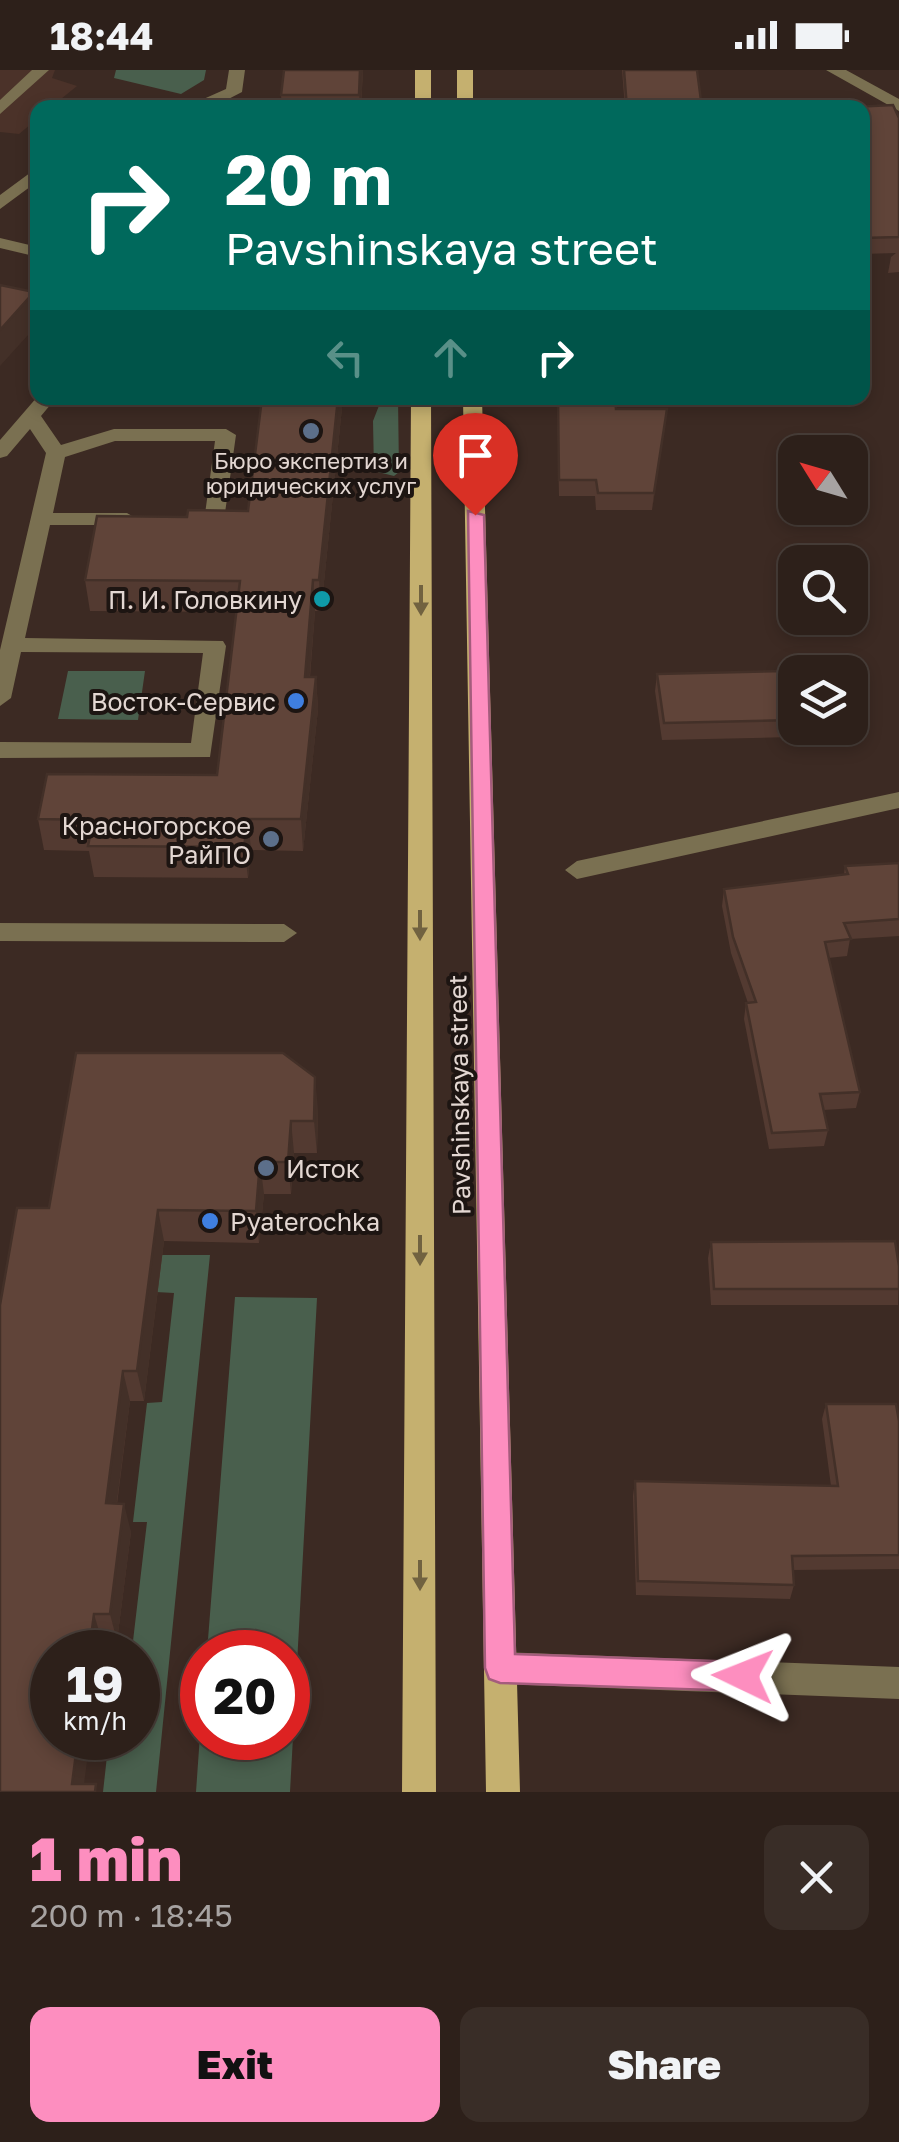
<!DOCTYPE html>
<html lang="en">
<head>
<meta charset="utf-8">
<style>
	body { margin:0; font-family:"Golos Text",sans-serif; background:#392d27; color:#f1f3f6; height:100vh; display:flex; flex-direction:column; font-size:38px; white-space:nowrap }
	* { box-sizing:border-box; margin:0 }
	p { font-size:32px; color:#a7a3a2 }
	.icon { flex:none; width:55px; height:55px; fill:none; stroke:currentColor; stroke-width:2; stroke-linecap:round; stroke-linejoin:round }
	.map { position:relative; height:1722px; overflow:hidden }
	.details { display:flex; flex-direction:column; background:#2d201a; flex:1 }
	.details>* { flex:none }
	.hud { position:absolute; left:30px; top:30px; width:840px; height:305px; border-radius:20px; box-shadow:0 5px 15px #0003,0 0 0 2px #483e39; background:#00695c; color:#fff; overflow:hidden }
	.needle { width:65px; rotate:307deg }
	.controls { position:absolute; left:778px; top:365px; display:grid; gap:20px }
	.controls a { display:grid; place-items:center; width:90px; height:90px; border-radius:20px; background:#2d201a; box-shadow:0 5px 15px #0003,0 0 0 2px #483e39; font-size:50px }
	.speed { position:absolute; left:30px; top:1560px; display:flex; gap:20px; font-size:50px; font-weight:700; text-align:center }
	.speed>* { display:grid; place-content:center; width:130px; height:130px; border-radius:50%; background:#2d201a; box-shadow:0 5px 15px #0003,0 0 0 2px #483e39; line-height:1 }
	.speed small { font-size:25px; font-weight:400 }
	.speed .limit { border:15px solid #d22; background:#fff; color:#111 }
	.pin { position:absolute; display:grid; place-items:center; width:85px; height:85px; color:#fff; margin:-102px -42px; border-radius:50% 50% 50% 0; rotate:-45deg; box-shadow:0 0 10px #0007 }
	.pin .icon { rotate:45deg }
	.me { position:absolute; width:110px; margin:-55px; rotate:272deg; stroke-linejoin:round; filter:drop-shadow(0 0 8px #0008) }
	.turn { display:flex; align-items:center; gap:35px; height:210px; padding:0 30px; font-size:45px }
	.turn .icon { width:130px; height:130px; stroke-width:2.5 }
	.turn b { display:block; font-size:70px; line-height:85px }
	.lanes { display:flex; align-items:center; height:95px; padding:0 30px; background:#0003; justify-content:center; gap:50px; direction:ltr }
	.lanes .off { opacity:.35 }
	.round { display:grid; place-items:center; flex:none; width:105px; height:105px; border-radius:20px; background:#392d27 }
	.headline { display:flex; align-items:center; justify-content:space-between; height:170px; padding:0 30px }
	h1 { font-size:60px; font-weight:800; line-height:75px; color:#fd8ebf }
	.action { display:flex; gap:20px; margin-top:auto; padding:20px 30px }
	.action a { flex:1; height:115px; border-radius:20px; background:#fd8ebf; color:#111; font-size:40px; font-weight:800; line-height:115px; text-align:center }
	.action a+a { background:#392d27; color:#f1f3f6 }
	.status { display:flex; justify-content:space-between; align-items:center; height:70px; padding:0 50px; background:#2d201a; direction:ltr }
	.status svg { height:28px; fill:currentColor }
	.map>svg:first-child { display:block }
	.built { fill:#4b3229 }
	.green { fill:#495f4d }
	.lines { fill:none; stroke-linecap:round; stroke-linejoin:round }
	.minor { fill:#7a7051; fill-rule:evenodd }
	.major { fill:#c5b06f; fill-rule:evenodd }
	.wall { fill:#533a31 }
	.shaded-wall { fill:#433028 }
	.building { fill:#604439; stroke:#433028; stroke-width:2.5 }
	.oneway { fill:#716240 }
	.route { fill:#fd8ebf; stroke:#a45c7c; stroke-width:2.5 }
	.service-dot { fill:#5c6f8a; stroke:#1d1512; stroke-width:4 }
	.culture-dot { fill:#0f9aa8; stroke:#1d1512; stroke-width:4 }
	.shop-dot { fill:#3f7fe0; stroke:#1d1512; stroke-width:4 }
	.labels { text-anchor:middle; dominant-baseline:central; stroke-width:8; stroke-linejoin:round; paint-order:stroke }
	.far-poi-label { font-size:22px; fill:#e3d7d2; stroke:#1d1512 }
	.poi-label { font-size:25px; fill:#e3d7d2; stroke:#1d1512; text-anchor:end }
	.street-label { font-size:25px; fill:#e3d7d2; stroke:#1d1512 }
</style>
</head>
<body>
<div class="status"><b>18:44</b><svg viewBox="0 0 49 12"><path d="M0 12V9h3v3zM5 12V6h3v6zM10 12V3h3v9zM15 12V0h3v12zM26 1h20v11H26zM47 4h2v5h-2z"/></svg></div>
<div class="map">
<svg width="899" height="1722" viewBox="0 0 899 1722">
	<rect width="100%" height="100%" fill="#3c2a23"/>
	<path class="built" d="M 0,0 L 55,0 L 52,8 L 77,16 L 51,37 L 38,38 L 37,49 L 19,64 L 0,62 Z"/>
	<path class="green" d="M 116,0 L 206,0 L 204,10 L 181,24 L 114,8 Z
		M 382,328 L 398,328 L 399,402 L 394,406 L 374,401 L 373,351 Z
		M 68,601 L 145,601 L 138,650 L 58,649 Z
		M 161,1185 L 210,1185 L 156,1722 L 103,1722 L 109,1668 L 138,1668 L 138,1582 L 119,1582 L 120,1572 L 133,1571 L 147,1452 L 133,1452 L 147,1333 L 162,1332 L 174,1223 L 156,1222 Z
		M 235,1227 L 317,1228 L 290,1722 L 196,1722 L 202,1636 L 202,1668 L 288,1668 L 288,1582 L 207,1582 Z"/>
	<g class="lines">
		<path class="minor" d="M 32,0 L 49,0 L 0,44 L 0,30 Z
			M 229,0 L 245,0 L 242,22 L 211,38 L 130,37 L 138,32 L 199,31 L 226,19 Z
			M 826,0 L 846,0 L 899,29 L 899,41 Z
			M 38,97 L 38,111 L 0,139 L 0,125 Z
			M 0,168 L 38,177 L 38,187 L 0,178 Z
			M 38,326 L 56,328 L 41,346 L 61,375 L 114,359 L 226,359 L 236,365 L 224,450 C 215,460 191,460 182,450 L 185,446 L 205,444 L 215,371 L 115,371 L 65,387 L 53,443 L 127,443 L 137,449 L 127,455 L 50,455 L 25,568 L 223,571 L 226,576 L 210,687 L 0,688 L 0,672 L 191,673 L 203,583 L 21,582 L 11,628 L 0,636 L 0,580 L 46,383 L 30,359 L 7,386 L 0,388 L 0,370 Z
			M 899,722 L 899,738 L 577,809 L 565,800 L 577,791 Z
			M 0,853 L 284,854 L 297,863 L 284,872 L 0,871 Z
			M 500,1582 L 899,1597 L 899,1629 L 500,1614 L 488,1609 L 484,1598 L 488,1587 Z"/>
		<path class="major" d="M 415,0 L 431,0 L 431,38 L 415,38 Z
			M 457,0 L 473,0 L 473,38 L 457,38 Z
			M 411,328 L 431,328 L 436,1722 L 402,1722 Z
			M 463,328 L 482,328 L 520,1722 L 486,1722 Z"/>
	</g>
	<path class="wall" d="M 363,0 L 361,38 L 282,38 L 281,25 Z
		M 622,0 L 697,0 L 702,38 L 625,38 Z
		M 862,38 L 899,48 L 899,202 L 888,203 L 891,187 L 896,183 L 862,184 Z
		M 179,328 L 234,328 L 234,332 L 180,331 Z
		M 262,328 L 343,328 L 321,541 L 315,541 L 310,607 L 316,607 L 318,639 L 303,781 L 251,780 L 248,808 L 94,807 L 89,781 L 44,780 L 38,749 L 217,705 L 237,542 L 90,541 L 85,510 L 187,447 L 248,441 Z
		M 557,328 L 615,328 L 616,339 L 665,356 L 652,440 L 596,440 L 595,426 L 559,426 Z
		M 657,604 L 794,650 L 791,667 L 662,670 L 655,621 Z
		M 899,793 L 899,866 L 850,869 L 847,886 L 828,888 L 860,1022 L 856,1038 L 823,1040 L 828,1060 L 824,1076 L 769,1079 L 744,949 L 746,933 L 748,933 L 731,883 L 722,836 L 724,819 L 844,804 L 845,796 Z
		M 318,1039 L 317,1083 L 294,1083 L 291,1124 L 264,1124 L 259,1173 L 164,1171 L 144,1331 L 130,1331 L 117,1434 L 131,1462 L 117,1571 L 102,1571 L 100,1582 L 52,1582 L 0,1722 L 49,1138 Z
		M 711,1172 L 899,1196 L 898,1235 L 711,1235 L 708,1188 Z
		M 826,1334 L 899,1351 L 899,1499 L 793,1500 L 794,1515 L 790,1529 L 636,1525 L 633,1426 L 635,1411 L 831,1416 L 822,1349 Z"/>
	<path class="shaded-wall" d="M 360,0 L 363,0 L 361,38 L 359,38 Z
		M 34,222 L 38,254 L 0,296 L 0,260 Z
		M 338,328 L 343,328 L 321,541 L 319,510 Z
		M 667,339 L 665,356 L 652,440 L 654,423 Z
		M 313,510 L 315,541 L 307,639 L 305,607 Z
		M 316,607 L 318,639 L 303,781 L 301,749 Z
		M 248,749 L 251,780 L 248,808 L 244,777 Z
		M 315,1007 L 318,1039 L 317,1083 L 314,1051 Z
		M 291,1051 L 294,1083 L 291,1124 L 288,1092 Z
		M 260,1092 L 264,1124 L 259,1173 L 256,1141 Z
		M 158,1140 L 164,1171 L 144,1331 L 137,1301 Z
		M 123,1301 L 130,1331 L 113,1461 L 106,1433 Z
		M 124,1434 L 131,1462 L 117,1571 L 110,1544 Z
		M 94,1544 L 102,1571 L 100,1582 L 89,1582 Z
		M 78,1668 L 90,1668 L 83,1722 L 72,1714 Z"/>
	<path class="building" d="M 284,0 L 360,0 L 359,25 L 281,25 Z
		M 624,0 L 697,0 L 702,38 L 627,38 Z
		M 893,35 L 899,48 L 899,167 L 862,168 L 862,38 L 833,38 Z
		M 0,215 L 34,222 L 0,260 Z
		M 262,328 L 338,328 L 319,510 L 313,510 L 305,607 L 316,607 L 301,749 L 248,749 L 244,777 L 88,776 L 93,750 L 38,749 L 47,704 L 217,705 L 240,511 L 85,510 L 97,446 L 187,447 L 188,440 L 248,441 Z
		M 558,328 L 615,328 L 616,339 L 667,339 L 654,423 L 598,423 L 596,410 L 559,410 Z
		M 783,601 L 794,650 L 664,653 L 657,604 Z
		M 899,793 L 899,849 L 844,853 L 851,869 L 825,872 L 860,1022 L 820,1024 L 828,1060 L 772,1063 L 746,933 L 756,932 L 733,867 L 724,819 L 848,804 L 845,796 Z
		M 76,983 L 283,983 L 315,1007 L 314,1051 L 291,1051 L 288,1092 L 260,1092 L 256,1141 L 158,1140 L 137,1301 L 123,1301 L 106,1433 L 124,1434 L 110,1544 L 94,1544 L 89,1582 L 52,1582 L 52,1668 L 78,1668 L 72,1714 L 96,1714 L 95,1722 L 0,1722 L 0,1235 L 17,1138 L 49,1138 Z
		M 895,1171 L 899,1196 L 899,1219 L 714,1219 L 711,1172 Z
		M 826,1334 L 896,1334 L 899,1351 L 899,1485 L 792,1486 L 794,1515 L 638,1511 L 635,1411 L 838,1416 Z"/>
	<defs><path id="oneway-solid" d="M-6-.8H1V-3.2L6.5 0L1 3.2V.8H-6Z" transform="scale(2.5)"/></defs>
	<g class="oneway">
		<use href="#oneway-solid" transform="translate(421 530) rotate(90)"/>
		<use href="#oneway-solid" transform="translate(420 855) rotate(90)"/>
		<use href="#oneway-solid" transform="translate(420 1180) rotate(90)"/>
		<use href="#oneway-solid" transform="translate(420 1505) rotate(90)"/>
	</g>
	<path class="route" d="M 468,441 L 484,445 L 515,1584 L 743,1592 L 754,1596 L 758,1606 L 754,1617 L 743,1621 L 500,1613 L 489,1609 L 485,1598 Z"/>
	<g class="service-dot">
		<circle cx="311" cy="361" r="10"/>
		<circle cx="271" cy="769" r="10"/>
		<circle cx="266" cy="1098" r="10"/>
	</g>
	<circle class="culture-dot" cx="322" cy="529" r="10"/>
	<g class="shop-dot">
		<circle cx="296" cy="631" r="10"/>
		<circle cx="210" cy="1151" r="10"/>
	</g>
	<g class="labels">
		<g class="far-poi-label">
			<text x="311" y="390">Бюро экспертиз и<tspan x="311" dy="25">юридических услуг</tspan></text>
		</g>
		<g class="poi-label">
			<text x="302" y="529">П. И. Головкину</text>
			<text x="276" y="631">Восток-Сервис</text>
			<text x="251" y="755">Красногорское<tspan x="251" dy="29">РайПО</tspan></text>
			<text x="286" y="1098" text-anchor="start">Исток</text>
			<text x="230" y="1151" text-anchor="start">Pyaterochka</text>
		</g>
		<g class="street-label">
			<text transform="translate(459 1025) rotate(-91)">Pavshinskaya street</text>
		</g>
	</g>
</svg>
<div class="controls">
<a><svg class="needle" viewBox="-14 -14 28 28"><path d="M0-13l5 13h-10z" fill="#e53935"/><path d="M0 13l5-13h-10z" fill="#a7a3a2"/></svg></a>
<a><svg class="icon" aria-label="search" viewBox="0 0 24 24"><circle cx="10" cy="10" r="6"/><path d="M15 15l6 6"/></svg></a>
<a><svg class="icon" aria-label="layers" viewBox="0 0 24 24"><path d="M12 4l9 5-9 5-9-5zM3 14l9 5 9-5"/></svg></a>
</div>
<div class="speed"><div>19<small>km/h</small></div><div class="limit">20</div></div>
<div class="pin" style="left:475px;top:445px;background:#d93025"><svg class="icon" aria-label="arrive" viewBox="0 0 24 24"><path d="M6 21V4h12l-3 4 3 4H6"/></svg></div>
<svg class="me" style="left:743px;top:1606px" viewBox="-20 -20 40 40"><path d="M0-17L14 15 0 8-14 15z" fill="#fd8ebf" stroke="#fff" stroke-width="4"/></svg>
<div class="hud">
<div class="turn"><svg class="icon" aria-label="right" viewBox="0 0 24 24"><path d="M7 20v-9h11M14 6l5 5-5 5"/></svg><div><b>20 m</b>Pavshinskaya street</div></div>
<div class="lanes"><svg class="icon off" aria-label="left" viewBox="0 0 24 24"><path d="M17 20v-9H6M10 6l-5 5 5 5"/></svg><svg class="icon off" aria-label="ahead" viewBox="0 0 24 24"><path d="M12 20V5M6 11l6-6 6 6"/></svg><svg class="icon" aria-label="right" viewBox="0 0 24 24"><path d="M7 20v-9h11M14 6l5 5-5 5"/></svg></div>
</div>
</div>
<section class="details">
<div class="headline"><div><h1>1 min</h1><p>200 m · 18:45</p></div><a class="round"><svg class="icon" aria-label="close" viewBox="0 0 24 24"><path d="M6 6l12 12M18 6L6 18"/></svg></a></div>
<div class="action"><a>Exit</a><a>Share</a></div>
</section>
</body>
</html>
